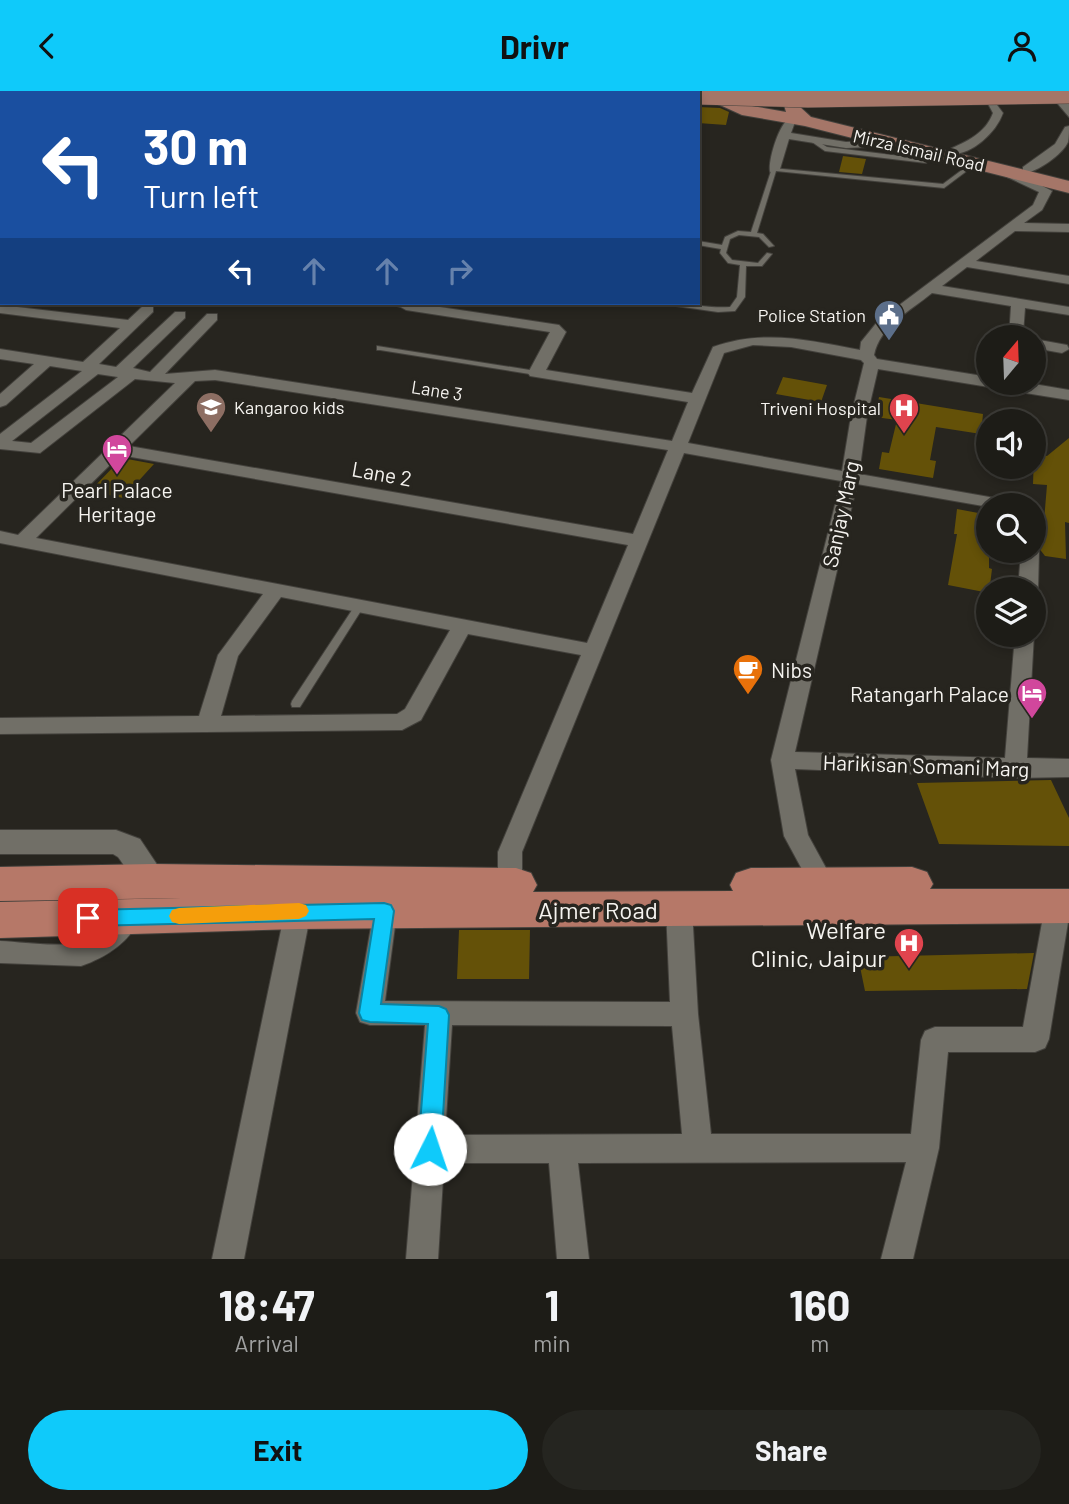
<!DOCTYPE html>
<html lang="en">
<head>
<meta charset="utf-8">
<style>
	body { margin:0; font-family:Barlow,sans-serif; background:#252520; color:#f1f3f6; height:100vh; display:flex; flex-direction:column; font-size:26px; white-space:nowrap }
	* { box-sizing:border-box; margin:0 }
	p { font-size:23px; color:#a0a1a1 }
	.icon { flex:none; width:38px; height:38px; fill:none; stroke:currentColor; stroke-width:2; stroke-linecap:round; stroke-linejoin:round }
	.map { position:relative; height:1168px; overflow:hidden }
	.details { display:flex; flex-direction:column; background:#1d1c17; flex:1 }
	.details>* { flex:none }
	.guide { position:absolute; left:0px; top:0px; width:700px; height:214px; box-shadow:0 4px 10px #0003,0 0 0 2px #3b3a36; background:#1a4fa0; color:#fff; overflow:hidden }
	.needle { width:46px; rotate:19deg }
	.tools { position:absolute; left:976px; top:234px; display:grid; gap:14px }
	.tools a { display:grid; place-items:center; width:70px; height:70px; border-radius:50%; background:#1d1c17; box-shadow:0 4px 10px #0003,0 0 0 2px #3b3a36; font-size:35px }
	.pin { position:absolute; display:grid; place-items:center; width:60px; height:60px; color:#fff; margin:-30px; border-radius:14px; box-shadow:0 4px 10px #0006 }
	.me { position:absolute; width:77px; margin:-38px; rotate:4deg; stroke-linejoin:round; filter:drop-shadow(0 0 5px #0008) }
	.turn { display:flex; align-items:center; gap:24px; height:147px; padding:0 28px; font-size:32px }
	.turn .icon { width:91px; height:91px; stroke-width:2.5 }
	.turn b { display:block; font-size:49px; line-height:60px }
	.lanes { display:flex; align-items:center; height:66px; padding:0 28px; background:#0003; justify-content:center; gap:35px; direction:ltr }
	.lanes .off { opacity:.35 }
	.eta { display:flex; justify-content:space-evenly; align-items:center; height:119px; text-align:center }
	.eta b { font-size:42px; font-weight:700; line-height:49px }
	.button { display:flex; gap:14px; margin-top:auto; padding:14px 28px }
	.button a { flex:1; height:80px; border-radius:42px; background:#0fcafa; color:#111; font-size:28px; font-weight:700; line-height:80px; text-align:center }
	.button a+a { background:#252520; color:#f1f3f6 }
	header { display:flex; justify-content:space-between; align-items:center; height:91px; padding:0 28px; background:#0fcafa; color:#111; font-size:32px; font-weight:700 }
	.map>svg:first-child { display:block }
	.building { fill:#645108 }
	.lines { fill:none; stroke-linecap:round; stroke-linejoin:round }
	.service-casing { stroke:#43413c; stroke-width:2 }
	.minor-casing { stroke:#43413c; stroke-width:2 }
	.tertiary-casing { stroke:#43413c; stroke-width:2 }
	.primary-casing { stroke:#43413c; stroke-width:2 }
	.trunk-casing { stroke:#43413c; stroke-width:2 }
	.service { fill:#716f67; fill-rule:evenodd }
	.minor { fill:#716f67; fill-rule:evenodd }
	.tertiary { fill:#716f67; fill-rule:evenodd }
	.primary { fill:#a57668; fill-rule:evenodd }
	.trunk { fill:#b67868; fill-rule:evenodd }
	.rail-casing { stroke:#95938e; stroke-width:4.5 }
	.rail { stroke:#27251f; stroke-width:2.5; stroke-dasharray:9; stroke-linecap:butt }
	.primary-bridge-casing { stroke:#43413c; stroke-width:20; stroke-linecap:butt }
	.primary-bridge { stroke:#a57668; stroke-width:19 }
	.route { fill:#0fcafa; stroke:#0a83a2; stroke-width:2 }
	.slow { fill:#f59e0b }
	.labels { text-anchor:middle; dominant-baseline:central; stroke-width:7; stroke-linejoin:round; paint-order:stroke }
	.far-street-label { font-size:18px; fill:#f6f4f0; stroke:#27251f }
	.far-poi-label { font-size:18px; fill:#f6f4f0; stroke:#27251f; text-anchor:end }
	.street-label { font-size:21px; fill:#f6f4f0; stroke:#27251f }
	.poi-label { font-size:21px; fill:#f6f4f0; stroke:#27251f }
	.near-street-label { font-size:24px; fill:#f6f4f0; stroke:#27251f }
	.near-poi-label { font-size:24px; fill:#f6f4f0; stroke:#27251f; text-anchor:end }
</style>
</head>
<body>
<header><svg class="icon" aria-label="back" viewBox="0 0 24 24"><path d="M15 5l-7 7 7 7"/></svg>Drivr<svg class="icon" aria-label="person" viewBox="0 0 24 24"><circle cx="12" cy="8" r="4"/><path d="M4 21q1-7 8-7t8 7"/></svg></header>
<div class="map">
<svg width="1069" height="1168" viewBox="0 0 1069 1168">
	<rect width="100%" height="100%" fill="#27251f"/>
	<path class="building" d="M 698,16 L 720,17 L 729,21 L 726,34 L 698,32 Z
		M 843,65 L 866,68 L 862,83 L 839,81 Z
		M 783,286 L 827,294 L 821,311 L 776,303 Z
		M 879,306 L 983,323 L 981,343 L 936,336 L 930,369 L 936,370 L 933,387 L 879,378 L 882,361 L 889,362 L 897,329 L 875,326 Z
		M 1069,347 L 1069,432 L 1065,431 L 1066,468 L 1045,465 L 1038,456 L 1039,441 L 1043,442 L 1047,394 L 1033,393 L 1034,362 L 1047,365 Z
		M 122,367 L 154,373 L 123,407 L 90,400 Z
		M 957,418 L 989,424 L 989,477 L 992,478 L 989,502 L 948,494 L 957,443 L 954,443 Z
		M 1051,689 L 1069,727 L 1069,755 L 939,753 L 917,692 Z
		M 459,839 L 530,839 L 529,888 L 457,888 Z
		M 1034,862 L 1027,898 L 865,900 L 858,866 Z"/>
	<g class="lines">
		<g class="service-casing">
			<path id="service" d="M 106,0 L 117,0 L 113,2 L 102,2 Z
				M 248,0 L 254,0 L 253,2 L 247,2 Z
				M 2,8 L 2,13 L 0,12 Z
				M 814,48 L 827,56 L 925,68 L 934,62 L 939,63 L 926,72 L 825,60 L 812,51 L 812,49 Z
				M 974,70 L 977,72 L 976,73 L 944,97 L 776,80 L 757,142 L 763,143 L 774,155 L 769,156 L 759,146 L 739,144 L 730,148 L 726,162 L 732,169 L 758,172 L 767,162 L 772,163 L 762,175 L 746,175 L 745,206 L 735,220 L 718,221 L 669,214 L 665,212 C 687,211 708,218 730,216 L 737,206 L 740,174 L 728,172 L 720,162 L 721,158 L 698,154 L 698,150 L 722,154 L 725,146 L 738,140 L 751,141 L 772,77 L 943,93 Z
				M 383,212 L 399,212 L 410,215 L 406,217 Z
				M 377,255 L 536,280 L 540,282 L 536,284 L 380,259 L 377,259 Z
				M 359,512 L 364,515 L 300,616 L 292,616 L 291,613 L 292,610 L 356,513 Z"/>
		</g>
		<g class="minor-casing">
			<path id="minor" d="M 1047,0 L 1058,0 L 1069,10 L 1069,26 Z
				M 991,6 L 1003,22 C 996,42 970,66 948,63 L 948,59 C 967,50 985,43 993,22 L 986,9 Z
				M 789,28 L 795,31 L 791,42 L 846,51 L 892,49 L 898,52 L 892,55 L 846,57 L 789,48 L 780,78 L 770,81 C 768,69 779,33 789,28 Z
				M 1069,35 C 1069,40 1069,46 1068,51 C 1063,63 1035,83 1023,82 L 1023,76 L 1055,53 L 1065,36 Z
				M 1009,78 L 1052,100 L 1042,119 L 1024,132 L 1069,133 L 1069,141 L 1015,140 L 976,170 L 1069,185 L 1069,193 L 967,176 L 942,195 L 1069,216 L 1069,224 L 1025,217 L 1023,243 L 1025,247 L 1009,247 L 1011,215 L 932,202 C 910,220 880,235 874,264 L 877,268 L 989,286 L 989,292 L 1028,292 L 1069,299 L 1069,309 L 878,278 L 867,325 L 859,383 L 1012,410 L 1021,415 L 989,416 L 857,393 L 795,661 L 1005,667 L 1015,544 L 1034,543 L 1027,667 L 1069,668 L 1069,686 L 1015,687 L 795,678 L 808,744 L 838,799 L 835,806 L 826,809 L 817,806 L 784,745 L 771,669 L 841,390 L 684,362 L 522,761 L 522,794 L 519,801 L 510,804 L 501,801 L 498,794 L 498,761 L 581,564 L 468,543 L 421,629 L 402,639 L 0,643 L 0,627 L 199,625 L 218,564 L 263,503 L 0,452 L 0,440 L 18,444 L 175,292 L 135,288 L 40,362 L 0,358 L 0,343 L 82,280 L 50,275 L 6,314 L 0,316 L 0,303 L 34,273 L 0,268 L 0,258 L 83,271 L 120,237 L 0,222 L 0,214 L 128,229 L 143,215 L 153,215 L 153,221 L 99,273 L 116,276 L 175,221 L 185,221 L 185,227 L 133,277 L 150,281 L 207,223 L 217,223 L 217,229 L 165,283 L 215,279 L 672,350 L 688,311 L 530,285 L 528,282 L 550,241 L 406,219 L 399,215 L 402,212 L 413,212 L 559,234 L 566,241 L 546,279 L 692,302 L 713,256 C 763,238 809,249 860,259 L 861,251 L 878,230 L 1033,114 L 1039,101 L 1005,85 L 1003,82 ZM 753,254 L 791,256 L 861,269 L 864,272 L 851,325 L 842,380 L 688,352 L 724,262 ZM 98,283 L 118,286 L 31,352 L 12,350 ZM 215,289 L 668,359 L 633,443 L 129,355 L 195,290 ZM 120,364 L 628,454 L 587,552 L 36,447 ZM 281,506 L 450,539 L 405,618 L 397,623 L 221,625 L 238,565 Z
				M 1034,248 L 1067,254 L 1069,258 L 1062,262 L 1034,257 Z
				M 1034,455 L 1039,460 L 1038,499 L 1034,504 L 1034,499 L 1018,499 L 1021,460 L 1034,460 Z
				M 1058,805 L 1067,808 L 1069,825 L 1049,948 L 1045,957 L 1035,961 L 948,961 L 939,1057 L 913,1168 L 881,1168 L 906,1071 L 578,1072 L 589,1168 L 557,1168 L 549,1072 L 444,1072 L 438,1168 L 406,1168 L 425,934 L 370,934 L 360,931 L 356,922 L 375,813 L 384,809 L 393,813 L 397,820 L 385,910 L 670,911 L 666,818 L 670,811 L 679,807 L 688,811 L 692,818 L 698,923 L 711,1043 L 911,1043 L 921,949 L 925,940 L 935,936 L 1023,936 L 1045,815 L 1049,808 ZM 452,934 L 672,935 L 682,1043 L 445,1044 Z
				M 298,809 L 307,813 L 311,820 L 244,1168 L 212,1168 L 285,820 L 289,813 Z
				M 128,816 L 137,819 L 141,827 C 128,852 107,866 81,875 L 0,872 L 0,850 C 28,851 70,860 95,845 C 108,837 113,822 128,816 Z"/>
		</g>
		<g class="tertiary-casing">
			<path id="tertiary" d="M 139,0 L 153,0 L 154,2 L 141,2 Z
				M 546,0 L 560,0 L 546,2 Z
				M 0,66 L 2,66 L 2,74 L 0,74 Z
				M 2,103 L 2,116 L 0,117 L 0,104 Z
				M 0,177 L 2,177 L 0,191 Z
				M 0,739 L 116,739 L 140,748 L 168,790 L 164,799 C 140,807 131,783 118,766 L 113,763 L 0,763 Z"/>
		</g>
		<g class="primary-casing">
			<path id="primary" d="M 648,0 L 680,0 L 681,2 L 649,2 Z
				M 780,0 L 796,0 L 799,15 L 811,26 L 1069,90 L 1069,102 L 805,35 L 742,24 L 709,9 L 717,4 L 752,15 L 786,21 Z"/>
		</g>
		<g class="trunk-casing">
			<path id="trunk" d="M 153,773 L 516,777 L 531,782 L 537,794 L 533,801 L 733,800 L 730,794 L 736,782 L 751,777 L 912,776 L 927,781 L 933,793 L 930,798 L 1069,798 L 1069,832 L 298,838 L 0,847 L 0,811 L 181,807 L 0,810 L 0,776 Z"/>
		</g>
		<use href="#service" class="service"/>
		<use href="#minor" class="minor"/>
		<use href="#tertiary" class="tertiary"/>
		<use href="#primary" class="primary"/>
		<use href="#trunk" class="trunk"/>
		<g class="rail-casing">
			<path id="rail" d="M 559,0 L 572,2
				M 580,0 L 594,2
				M 100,2 L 104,0
				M 698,10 L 1069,6
				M 0,128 L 2,124
				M 0,148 L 2,143"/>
		</g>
		<use href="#rail" class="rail"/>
		<g class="primary-bridge-casing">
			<path id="primary-bridge" d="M 698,4 L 808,7 L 1069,3"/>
		</g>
		<use href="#primary-bridge" class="primary-bridge"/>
	</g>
	<path class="route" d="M 384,812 L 391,814 L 394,820 L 381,913 L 439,915 L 446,918 L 449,924 L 441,1058 L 438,1066 L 430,1069 L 422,1066 L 418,1058 L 428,933 L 370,931 L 362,929 L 359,922 L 374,828 L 88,835 L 81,833 L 79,827 L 81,822 L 88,819 Z"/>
	<path class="slow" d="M 299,812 L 306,814 L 309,820 L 306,825 L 299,828 L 179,833 L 172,831 L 169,825 L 172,819 L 179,817 Z"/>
	<defs>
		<g id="civic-pin" transform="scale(1.575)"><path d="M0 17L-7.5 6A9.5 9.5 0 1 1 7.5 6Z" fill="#5c6f8a" stroke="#27251f"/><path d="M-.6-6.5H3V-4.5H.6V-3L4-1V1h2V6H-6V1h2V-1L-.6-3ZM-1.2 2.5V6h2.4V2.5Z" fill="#fff"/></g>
		<g id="school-pin" transform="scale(1.575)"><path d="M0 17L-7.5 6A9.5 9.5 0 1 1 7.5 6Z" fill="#8d6e63" stroke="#27251f"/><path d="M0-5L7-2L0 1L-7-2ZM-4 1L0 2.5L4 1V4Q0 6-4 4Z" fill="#fff"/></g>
		<g id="hospital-pin" transform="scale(1.575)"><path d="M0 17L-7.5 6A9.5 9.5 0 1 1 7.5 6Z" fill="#e0444e" stroke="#27251f"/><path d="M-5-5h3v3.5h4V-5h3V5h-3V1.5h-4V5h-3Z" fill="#fff"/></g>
		<g id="hotel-pin" transform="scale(1.575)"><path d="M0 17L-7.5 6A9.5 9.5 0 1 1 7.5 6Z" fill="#d1479c" stroke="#27251f"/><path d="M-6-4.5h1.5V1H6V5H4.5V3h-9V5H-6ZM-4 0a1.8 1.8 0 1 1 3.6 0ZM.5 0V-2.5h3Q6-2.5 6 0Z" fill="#fff"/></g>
		<g id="cafe-pin" transform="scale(1.575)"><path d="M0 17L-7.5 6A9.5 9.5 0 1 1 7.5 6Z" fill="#e8710a" stroke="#27251f"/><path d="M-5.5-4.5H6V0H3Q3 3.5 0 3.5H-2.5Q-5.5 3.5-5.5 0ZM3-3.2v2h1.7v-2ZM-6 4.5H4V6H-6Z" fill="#fff"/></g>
	</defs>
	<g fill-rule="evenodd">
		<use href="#civic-pin" x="889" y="224"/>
		<use href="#school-pin" x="211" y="316"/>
		<use href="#hospital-pin" x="904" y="317"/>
		<use href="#hotel-pin" x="117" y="358"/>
		<use href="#cafe-pin" x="748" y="578"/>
		<use href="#hotel-pin" x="1032" y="602"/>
		<use href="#hospital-pin" x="909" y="852"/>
	</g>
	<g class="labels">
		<g class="far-street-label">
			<text transform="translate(919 59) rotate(13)">Mirza Ismail Road</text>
			<text transform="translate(437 299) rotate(9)">Lane 3</text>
		</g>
		<g class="far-poi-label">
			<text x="866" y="224">Police Station</text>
			<text x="234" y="316" text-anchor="start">Kangaroo kids</text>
			<text x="881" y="317">Triveni Hospital</text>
		</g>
		<g class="street-label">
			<text transform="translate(382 382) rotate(10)">Lane 2</text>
			<text transform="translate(840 423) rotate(-78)">Sanjay Marg</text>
			<text transform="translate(926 674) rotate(2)">Harikisan Somani Marg</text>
		</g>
		<g class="poi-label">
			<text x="117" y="398">Pearl Palace<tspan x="117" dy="24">Heritage</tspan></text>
			<text x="771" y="578" text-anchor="start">Nibs</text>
			<text x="1009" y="602" text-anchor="end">Ratangarh Palace</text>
		</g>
		<g class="near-street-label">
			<text x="598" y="818">Ajmer Road</text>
		</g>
		<g class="near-poi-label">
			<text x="886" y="838">Welfare<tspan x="886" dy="28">Clinic, Jaipur</tspan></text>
		</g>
	</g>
</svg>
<div class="tools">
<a><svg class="needle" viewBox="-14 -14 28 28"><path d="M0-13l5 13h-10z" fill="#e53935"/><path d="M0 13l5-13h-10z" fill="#a0a1a1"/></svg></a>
<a><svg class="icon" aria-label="sound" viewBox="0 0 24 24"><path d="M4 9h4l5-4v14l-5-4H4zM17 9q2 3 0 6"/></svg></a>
<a><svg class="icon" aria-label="search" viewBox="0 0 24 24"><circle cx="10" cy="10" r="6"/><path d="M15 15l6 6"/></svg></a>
<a><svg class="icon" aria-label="layers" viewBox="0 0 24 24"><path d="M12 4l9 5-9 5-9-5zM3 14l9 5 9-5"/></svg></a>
</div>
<div class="pin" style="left:88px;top:827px;background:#d93025"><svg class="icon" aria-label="arrive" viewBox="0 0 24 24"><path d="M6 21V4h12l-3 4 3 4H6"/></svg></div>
<svg class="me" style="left:430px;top:1058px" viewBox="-20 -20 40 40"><circle r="19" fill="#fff"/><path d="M0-13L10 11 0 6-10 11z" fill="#0fcafa"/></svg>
<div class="guide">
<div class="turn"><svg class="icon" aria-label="left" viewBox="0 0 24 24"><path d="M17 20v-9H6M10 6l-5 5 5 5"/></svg><div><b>30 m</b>Turn left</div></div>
<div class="lanes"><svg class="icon" aria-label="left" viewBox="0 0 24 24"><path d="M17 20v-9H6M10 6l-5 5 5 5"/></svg><svg class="icon off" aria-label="ahead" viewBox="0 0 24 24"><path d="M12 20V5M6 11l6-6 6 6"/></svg><svg class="icon off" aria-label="ahead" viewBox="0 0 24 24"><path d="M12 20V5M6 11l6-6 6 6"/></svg><svg class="icon off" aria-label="right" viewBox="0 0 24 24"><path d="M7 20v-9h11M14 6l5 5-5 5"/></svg></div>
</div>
</div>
<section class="details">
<div class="eta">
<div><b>18:47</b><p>Arrival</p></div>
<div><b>1</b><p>min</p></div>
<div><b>160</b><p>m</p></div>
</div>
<div class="button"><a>Exit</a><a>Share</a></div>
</section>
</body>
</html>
